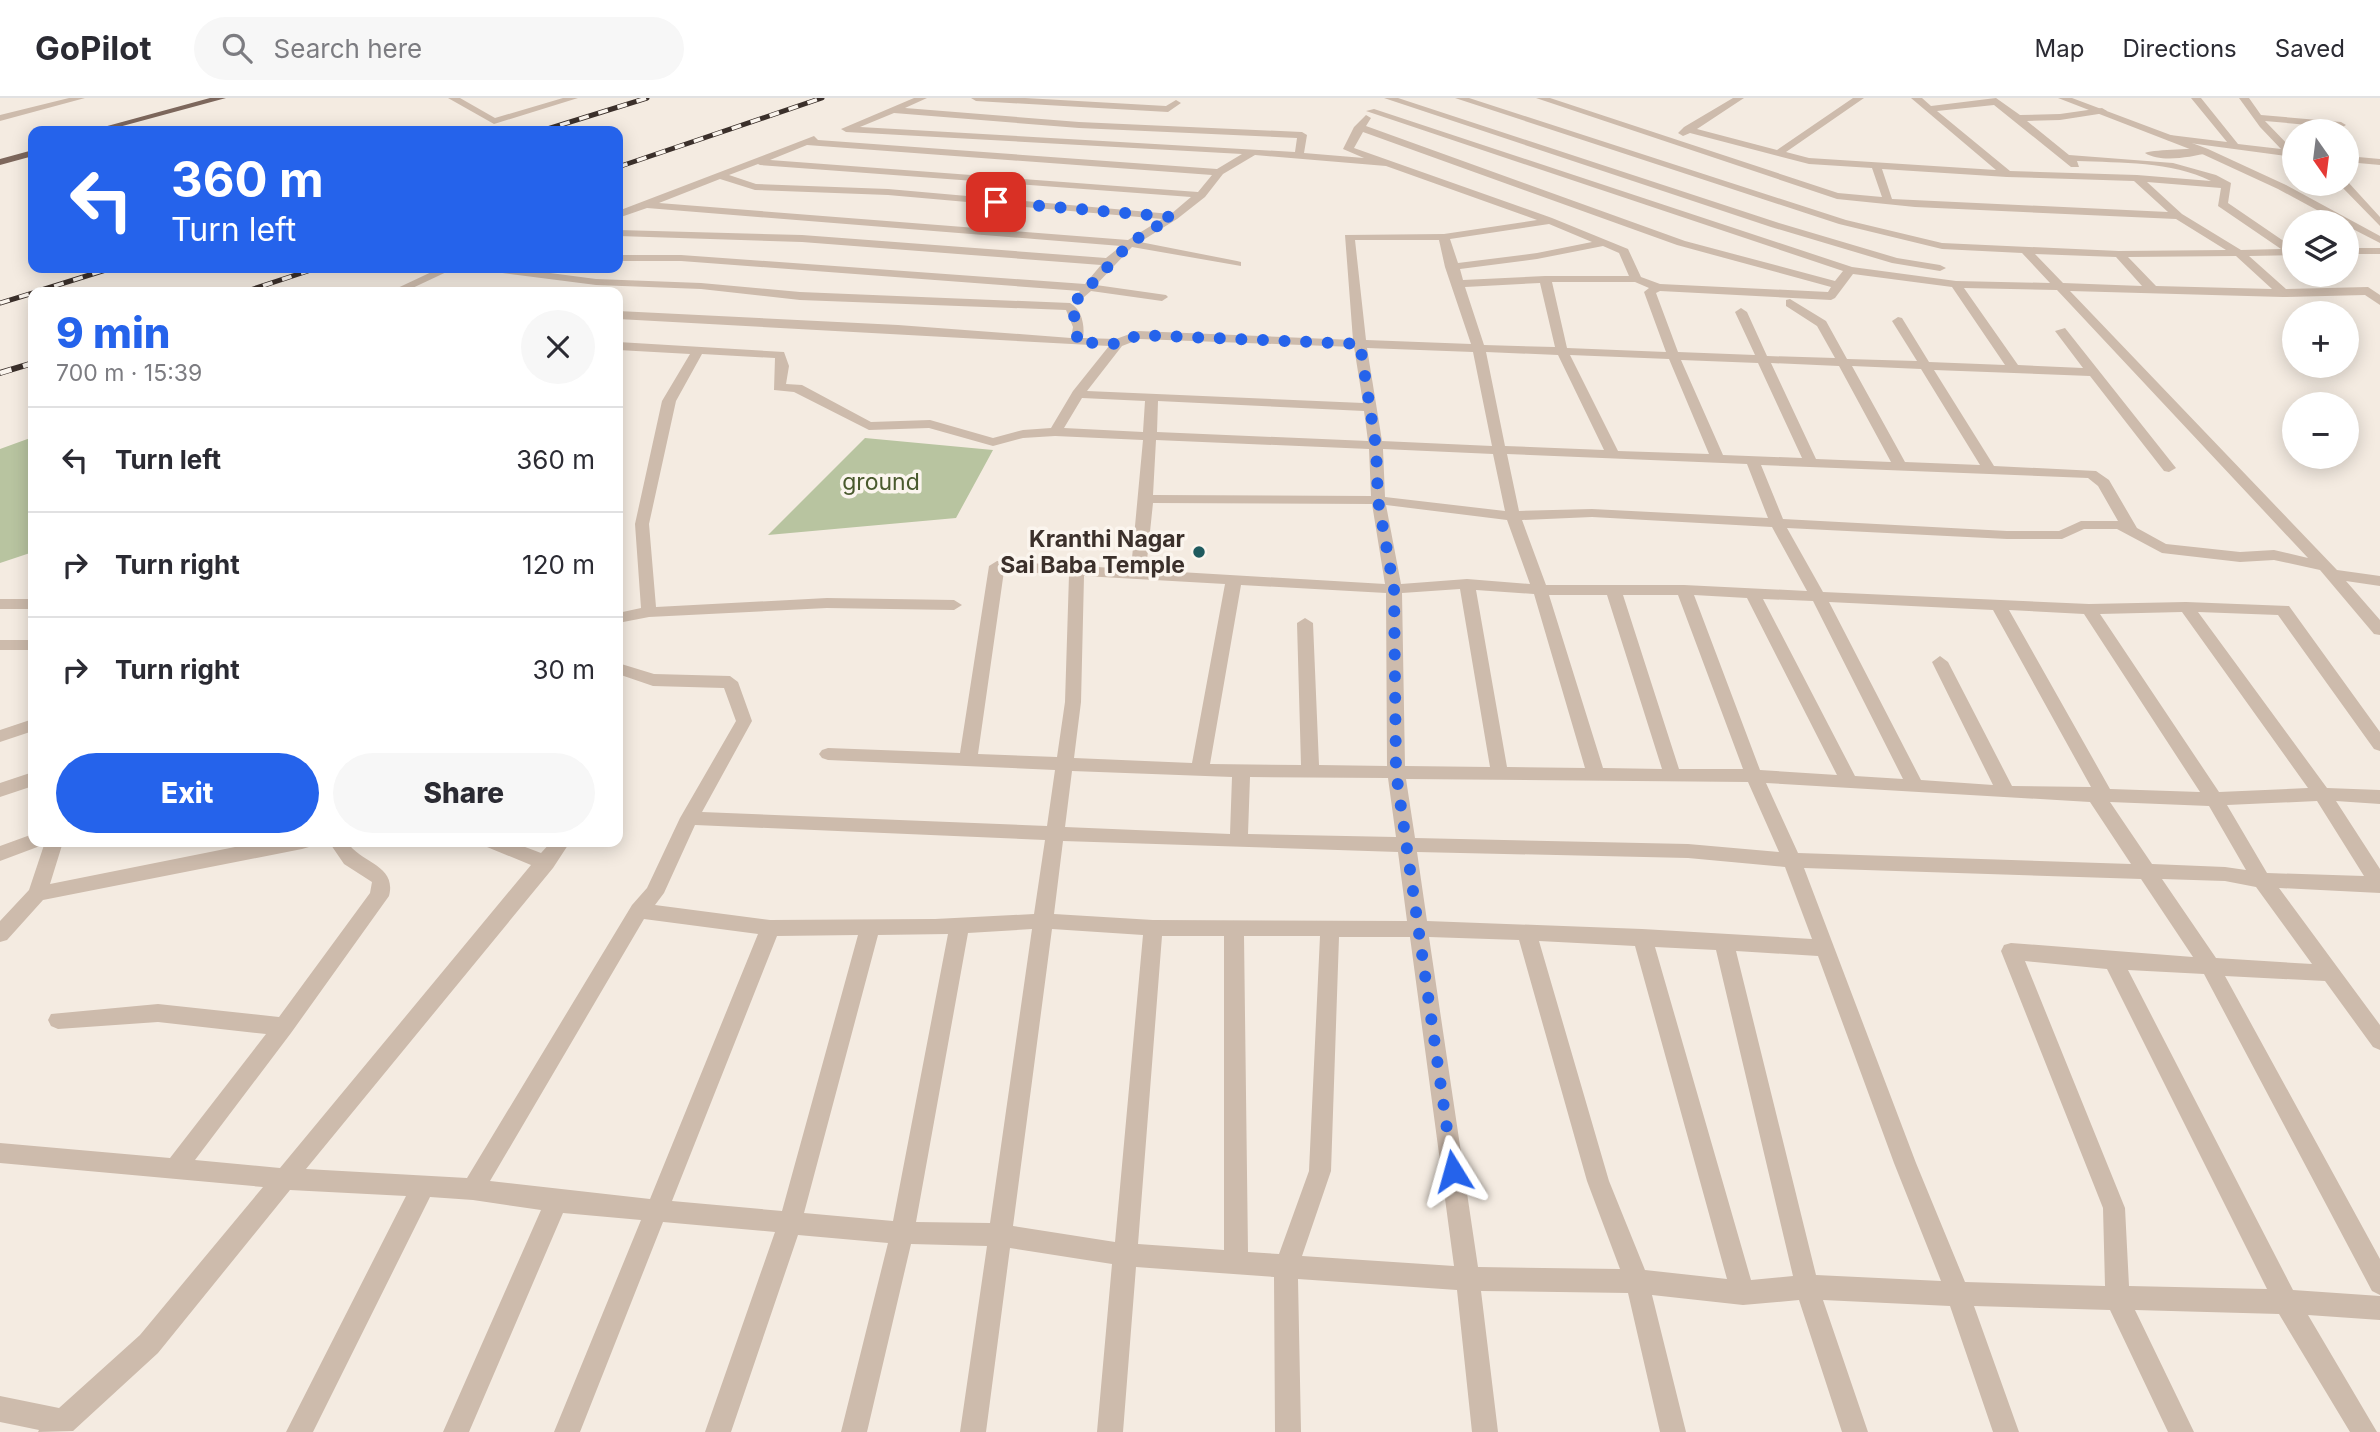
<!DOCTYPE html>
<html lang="en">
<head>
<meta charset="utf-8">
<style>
	body { margin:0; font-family:Inter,sans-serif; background:#f7f7f7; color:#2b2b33; height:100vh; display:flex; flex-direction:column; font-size:26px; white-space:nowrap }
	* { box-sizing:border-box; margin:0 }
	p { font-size:23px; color:#7c7c81 }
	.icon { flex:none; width:38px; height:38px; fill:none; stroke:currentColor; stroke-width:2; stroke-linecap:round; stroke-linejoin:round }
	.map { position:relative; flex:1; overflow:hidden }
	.drawer { position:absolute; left:28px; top:189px; width:595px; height:560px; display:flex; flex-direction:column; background:#fff; border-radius:14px; box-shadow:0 4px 18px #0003 }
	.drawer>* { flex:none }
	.top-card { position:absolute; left:28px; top:28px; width:595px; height:147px; border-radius:14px; box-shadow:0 4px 18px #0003; background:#2563eb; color:#fff; overflow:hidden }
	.needle { width:46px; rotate:166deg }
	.fabs { position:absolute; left:2282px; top:21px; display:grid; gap:14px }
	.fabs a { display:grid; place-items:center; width:77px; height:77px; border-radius:50%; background:#fff; box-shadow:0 4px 18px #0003; font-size:35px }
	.pin { position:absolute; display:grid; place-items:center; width:60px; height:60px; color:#fff; margin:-30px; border-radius:14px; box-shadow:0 4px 10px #0006 }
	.me { position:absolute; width:77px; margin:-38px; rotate:352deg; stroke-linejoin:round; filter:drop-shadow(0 0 5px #0008) }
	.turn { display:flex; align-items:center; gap:24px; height:147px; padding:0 28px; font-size:32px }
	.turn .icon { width:91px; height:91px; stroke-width:2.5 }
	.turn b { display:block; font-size:49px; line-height:60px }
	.round { display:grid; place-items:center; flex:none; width:74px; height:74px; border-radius:37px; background:#f7f7f7 }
	.head { display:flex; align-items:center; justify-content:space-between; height:119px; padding:0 28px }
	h1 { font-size:42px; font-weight:800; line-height:52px; color:#2563eb }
	.action { display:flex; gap:14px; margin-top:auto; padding:14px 28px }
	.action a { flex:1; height:80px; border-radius:42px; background:#2563eb; color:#fff; font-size:28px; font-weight:800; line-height:80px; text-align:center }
	.action a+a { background:#f7f7f7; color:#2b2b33 }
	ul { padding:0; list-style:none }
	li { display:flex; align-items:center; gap:21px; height:105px; padding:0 28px; border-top:2px solid #e1e1e2 }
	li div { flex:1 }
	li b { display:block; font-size:26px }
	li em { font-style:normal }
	header { display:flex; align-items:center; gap:42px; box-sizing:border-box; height:98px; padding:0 35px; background:#fff; border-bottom:2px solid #e1e1e2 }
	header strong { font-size:33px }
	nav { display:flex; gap:38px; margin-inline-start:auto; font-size:24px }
	.search { width:490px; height:63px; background:#f7f7f7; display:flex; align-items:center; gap:18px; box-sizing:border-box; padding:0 24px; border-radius:38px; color:#7c7c81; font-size:26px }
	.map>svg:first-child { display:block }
	.green { fill:#b8c4a0 }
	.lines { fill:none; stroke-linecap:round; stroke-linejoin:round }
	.minor { fill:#cdbbac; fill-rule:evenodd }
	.tertiary { fill:#cdbbac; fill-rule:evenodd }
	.primary { fill:#7d675c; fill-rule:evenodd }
	.rail-far1-casing { stroke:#3b302b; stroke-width:5 }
	.rail-casing { stroke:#3b302b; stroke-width:6 }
	.rail-far1 { stroke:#fbf5ee; stroke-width:3.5; stroke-dasharray:10; stroke-linecap:butt }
	.rail { stroke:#fbf5ee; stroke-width:4.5; stroke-dasharray:12; stroke-linecap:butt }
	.route { stroke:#2563eb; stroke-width:12; stroke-dasharray:0 21.6 }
	.poi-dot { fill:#1f5a5e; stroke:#fbf5ee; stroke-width:2.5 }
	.labels { text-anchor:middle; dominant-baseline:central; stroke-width:7; stroke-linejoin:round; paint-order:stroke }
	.park-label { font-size:23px; fill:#4a5a2e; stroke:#fbf5ee }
	.poi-label { font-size:23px; font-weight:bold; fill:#3b302b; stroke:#fbf5ee; text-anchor:end }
</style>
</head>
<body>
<header>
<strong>GoPilot</strong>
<div class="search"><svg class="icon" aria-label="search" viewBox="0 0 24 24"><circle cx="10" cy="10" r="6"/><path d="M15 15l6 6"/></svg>Search here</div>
<nav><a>Map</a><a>Directions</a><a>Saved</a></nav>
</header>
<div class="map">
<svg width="2380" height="1334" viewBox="0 0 2380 1334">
	<rect width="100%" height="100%" fill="#f4ebe1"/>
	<path class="green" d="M 33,339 L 33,454 L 0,465 L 0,351 Z
		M 865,340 L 993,352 L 956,420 L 768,437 Z"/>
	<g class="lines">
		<path class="minor" d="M 69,0 L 85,0 L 0,23 L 0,17 Z
			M 448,0 L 460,0 L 495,20 L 563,0 L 578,0 L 494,26 Z
			M 914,0 L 927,0 L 905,10 L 1079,24 L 1302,34 L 1307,37 L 1304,55 L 1364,60 L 1343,51 L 1354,29 L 1366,17 L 1371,20 L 1366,28 L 1685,143 L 1835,183 L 1843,173 L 1366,13 L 1374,11 L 1852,169 L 1956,183 L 2050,185 L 2022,155 L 1942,151 L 1839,126 L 1455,0 L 1469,0 L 1846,122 L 1942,145 L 2119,153 L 2226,152 L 2176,121 L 1915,109 L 1837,101 L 1536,0 L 1550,0 L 1838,95 L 1882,99 L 1872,70 L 1809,66 L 1690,35 L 1683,38 L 1678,35 L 1684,29 L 1733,0 L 1744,0 L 1697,31 L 1777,52 L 1853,0 L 1864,0 L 1786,54 L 1809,60 L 1996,72 L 1911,0 L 1922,0 L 1931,8 L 1996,0 L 2020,17 L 2060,16 L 2102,10 L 2107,13 L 2105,15 L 2060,22 L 2027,23 L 2069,57 L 2173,65 L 2216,77 L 2231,85 L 2228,105 L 2294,150 L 2294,157 L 2249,158 L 2286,191 L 2368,189 L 2380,197 L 2380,207 L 2365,197 L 2283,199 L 2070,193 L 2337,472 L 2380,478 L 2380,488 L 2346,483 L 2380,522 L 2380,537 L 2374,536 L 2320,472 L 2274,462 L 2240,464 L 2162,455 L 2117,431 L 2084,431 L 2062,441 L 2007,441 L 1787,430 L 1823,494 L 2089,506 L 2186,504 L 2289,508 L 2380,634 L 2380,653 L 2374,651 L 2278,517 L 2198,514 L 2327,690 L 2380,692 L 2380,706 L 2336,703 L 2380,771 L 2380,795 L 2279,790 L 2380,927 L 2380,952 L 2373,949 L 2325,883 L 2225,878 L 2380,1161 L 2380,1197 L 2372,1193 L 2204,876 L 2128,872 L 2293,1192 L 2380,1198 L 2380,1222 L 2308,1217 L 2377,1334 L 2350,1334 L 2279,1216 L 2135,1212 L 2194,1334 L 2168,1334 L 2110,1212 L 1974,1208 L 2019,1334 L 1993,1334 L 1950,1208 L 1823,1202 L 1868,1334 L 1842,1334 L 1799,1202 L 1743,1207 L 1652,1197 L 1686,1334 L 1660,1334 L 1628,1195 L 1481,1193 L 1498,1334 L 1472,1334 L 1457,1192 L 1298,1181 L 1301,1334 L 1275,1334 L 1274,1179 L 1136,1169 L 1123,1334 L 1097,1334 L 1112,1166 L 1010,1150 L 986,1334 L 960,1334 L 987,1148 L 911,1146 L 867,1334 L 841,1334 L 888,1145 L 798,1137 L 731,1334 L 705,1334 L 775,1134 L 663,1124 L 580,1334 L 554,1334 L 641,1122 L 563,1115 L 469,1334 L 443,1334 L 541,1112 L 473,1102 L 430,1099 L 313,1334 L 286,1334 L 406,1098 L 290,1092 L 158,1255 L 73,1333 L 38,1334 L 39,1332 L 0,1324 L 0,1298 L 59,1310 L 140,1237 L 263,1089 L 0,1065 L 0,1045 L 170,1060 L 266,936 L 158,924 L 58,931 L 51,928 L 48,922 L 51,916 L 158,906 L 279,919 L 370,795 L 372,784 L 344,766 L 329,744 L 347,744 C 362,766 397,767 389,798 L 291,935 L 195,1062 L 280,1070 L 531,767 L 487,749 L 485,744 L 512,744 L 541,755 L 551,744 L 570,744 L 553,770 L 306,1071 L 467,1080 L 632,807 L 647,790 L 680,720 L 736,623 L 724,590 L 653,588 L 618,576 L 618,565 L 654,576 L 730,578 L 738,584 L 752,623 L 702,714 L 1047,728 L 1055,672 L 828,662 L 822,660 L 819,656 L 822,652 L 828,650 L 960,655 L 989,468 L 997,463 L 1131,471 L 1143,342 L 1055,338 L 1023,340 L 993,348 L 929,330 L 869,332 L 794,294 L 774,292 L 775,260 L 702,256 L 676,303 L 649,426 L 656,509 L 827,500 L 954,502 L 962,507 L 954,512 L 827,510 L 649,519 L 618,525 L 618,515 L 641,510 L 635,426 L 662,303 L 690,256 L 618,252 L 618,244 L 784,254 L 789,268 L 786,286 L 802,287 L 871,324 L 930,322 L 993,340 L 1023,332 L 1051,330 L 1073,293 L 1109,248 L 618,221 L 618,213 L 898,227 L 1071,240 L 1073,229 L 1066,212 L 800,202 L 701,191 L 596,187 L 487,173 L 481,170 L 512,170 L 596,181 L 701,185 L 800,194 L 1070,205 C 1082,211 1085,228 1083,240 L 1116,241 L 1138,233 L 1353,242 L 1345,137 L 1444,136 L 1537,122 L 1386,68 L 1255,57 L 1223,76 L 1205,99 L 1177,121 L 1140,144 L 1237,163 L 1241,164 L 1241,168 L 1132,149 L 1096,187 L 1166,197 L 1168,199 L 1162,203 L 1091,193 L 1083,200 L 1077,196 L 1080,193 L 681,163 L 618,163 L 618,157 L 681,157 L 1085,186 L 1101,167 L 802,144 L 618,138 L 618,132 L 802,137 L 1106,160 L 1121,148 L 647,110 L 618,120 L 618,113 L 814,38 L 818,42 L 1217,71 L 1242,56 L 846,34 L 841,31 ZM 1994,7 L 2071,69 L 2079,69 L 2077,63 C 2121,65 2171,63 2211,83 L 2137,77 L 2010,73 L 1937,13 ZM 894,15 L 1079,30 L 1297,40 L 1295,54 L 860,29 ZM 1363,34 L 1677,147 L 1831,189 L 1828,194 L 1660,186 L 1641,179 L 1628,151 L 1552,120 L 1354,50 ZM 807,47 L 1212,77 L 1198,94 L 770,62 ZM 758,66 L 760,67 L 1191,99 L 1171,116 L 888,91 L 756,86 L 729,77 ZM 1882,71 L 2007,79 L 2134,83 L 2168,114 L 1892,101 ZM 720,81 L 755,92 L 888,97 L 1162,121 L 1128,142 L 659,105 ZM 2147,84 L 2221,90 L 2218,108 L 2281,151 L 2241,152 L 2182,116 ZM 1549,126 L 1592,144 L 1537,155 L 1458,165 L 1450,141 ZM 1355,142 L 1439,142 L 1445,169 L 1471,246 L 1366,242 ZM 1603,148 L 1619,155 L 1629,178 L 1545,178 L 1463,182 L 1460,171 L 1537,161 ZM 2035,156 L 2116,159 L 2142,188 L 2063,185 ZM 2236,158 L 2272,191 L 2156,188 L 2128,159 ZM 1853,176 L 1952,189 L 2005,267 L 1929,264 L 1902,220 L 1898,219 L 1892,223 L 1917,263 L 1847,261 L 1826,223 L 1790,201 L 1786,202 L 1786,208 L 1817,228 L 1835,260 L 1767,258 L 1747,214 L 1741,210 L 1735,214 L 1755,257 L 1678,254 L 1656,195 L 1660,193 L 1831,202 L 1835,200 ZM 1552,184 L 1635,184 L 1649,190 L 1644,194 L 1666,254 L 1567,250 ZM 1540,185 L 1555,249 L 1484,247 L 1465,189 ZM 1964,190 L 2057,192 L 2308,460 L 2274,452 L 2240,454 L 2166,446 L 2137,430 L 2109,382 L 2096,373 L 1994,368 L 1934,272 L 2090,278 L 2164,373 L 2169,374 L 2176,370 L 2065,230 L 2055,233 L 2083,270 L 2018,267 ZM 1140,241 L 1354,249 L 1363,305 L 1087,293 L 1122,248 ZM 1367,250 L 1473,254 L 1492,348 L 1382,343 ZM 1486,254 L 1558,257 L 1604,352 L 1505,348 ZM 1570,257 L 1669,261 L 1709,356 L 1618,353 ZM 1681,262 L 1758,265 L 1802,360 L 1723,357 ZM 1771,265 L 1839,268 L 1891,364 L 1816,361 ZM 1852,268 L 1921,271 L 1980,367 L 1905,364 ZM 1082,300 L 1145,303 L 1143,334 L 1064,330 ZM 1158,303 L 1364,313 L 1368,343 L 1157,334 ZM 1156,342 L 1369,351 L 1371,398 L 1153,397 ZM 1383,351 L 1493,356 L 1505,413 L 1385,399 ZM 1507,356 L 1747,366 L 1768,420 L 1592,411 L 1519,413 ZM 1761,367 L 2088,380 L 2098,388 L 2118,423 L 2081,423 L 2059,433 L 2007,433 L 1783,421 ZM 1153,405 L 1372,406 L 1385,486 L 1146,472 ZM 1386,407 L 1507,422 L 1530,486 L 1467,481 L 1401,486 ZM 1592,419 L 1772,429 L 1807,493 L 1684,487 L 1546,487 L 1522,422 ZM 1004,473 L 1069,477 L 1065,604 L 1057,659 L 978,656 ZM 1084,478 L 1225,486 L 1192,665 L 1074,660 L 1081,604 ZM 1241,487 L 1386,495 L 1387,668 L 1319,667 L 1313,525 L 1305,520 L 1297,525 L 1301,667 L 1210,666 ZM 1460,491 L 1490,669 L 1405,668 L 1402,495 ZM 1476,492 L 1534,496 L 1585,670 L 1507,669 ZM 1549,497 L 1607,497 L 1662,671 L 1603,670 ZM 1623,497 L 1678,497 L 1743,671 L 1679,671 ZM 1694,497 L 1747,500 L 1837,677 L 1760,672 ZM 1763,501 L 1813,503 L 1903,681 L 1855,678 ZM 1829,504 L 1993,512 L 2091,689 L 2012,688 L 1948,564 L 1940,558 L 1932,564 L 1993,687 L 1921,682 ZM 2009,512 L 2084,516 L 2200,694 L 2110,691 ZM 2182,514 L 2308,690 L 2219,694 L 2100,516 ZM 1072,673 L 1232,679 L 1230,736 L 1065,729 ZM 1250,679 L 1388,680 L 1396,739 L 1248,736 ZM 1406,681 L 1748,684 L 1779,754 L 1688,746 L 1415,740 ZM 1766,685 L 2090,704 L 2131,766 L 1798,755 ZM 2317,703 L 2364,778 L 2267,775 L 2227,707 ZM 2110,704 L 2209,708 L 2246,772 L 2225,769 L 2152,766 ZM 695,727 L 1045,742 L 1034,816 L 935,821 L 770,822 L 655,807 L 664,795 ZM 1063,743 L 1398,754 L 1407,823 L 1153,822 L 1054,816 ZM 1417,754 L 1688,760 L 1785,769 L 1812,841 L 1642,831 L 1427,823 ZM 1804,770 L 2141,781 L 2193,859 L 2011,845 L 2004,847 L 2001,853 L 2103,1110 L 2105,1188 L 1965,1184 L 1916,1065 ZM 2162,781 L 2225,783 L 2256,789 L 2312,866 L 2216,860 ZM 644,821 L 758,836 L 650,1101 L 490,1083 ZM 1032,831 L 990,1125 L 916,1124 L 968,835 ZM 1052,831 L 1143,837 L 1115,1144 L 1013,1128 ZM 948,836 L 893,1123 L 804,1115 L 878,837 ZM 858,837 L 782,1113 L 672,1103 L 777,838 ZM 1162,838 L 1224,838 L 1224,1152 L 1138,1146 ZM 1244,838 L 1320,838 L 1309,1073 L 1279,1156 L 1248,1154 ZM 1339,839 L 1410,839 L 1454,1168 L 1302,1158 L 1331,1073 ZM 1429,839 L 1519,842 L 1587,1083 L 1620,1171 L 1478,1169 ZM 1539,843 L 1635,848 L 1727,1181 L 1645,1172 L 1609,1083 ZM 1655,849 L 1716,852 L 1793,1178 L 1751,1182 ZM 1736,853 L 1818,858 L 1894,1065 L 1941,1183 L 1816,1177 ZM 2025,863 L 2107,871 L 2267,1191 L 2129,1188 L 2125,1110 Z
			M 971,0 L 1025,0 L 1166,8 L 1176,2 L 1181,5 L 1168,14 L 976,3 Z
			M 1384,0 L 1398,0 L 1779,125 L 1897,160 L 1940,167 L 1946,170 L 1940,173 L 1892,165 L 1771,129 Z
			M 2191,0 L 2201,0 L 2238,46 L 2281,51 L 2260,29 L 2239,0 L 2249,0 L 2261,17 L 2341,24 L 2346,27 L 2341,30 L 2265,23 L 2294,53 L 2294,59 L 2167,42 L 2165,40 L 2170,37 L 2227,44 Z
			M 2204,50 L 2209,53 L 2208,55 C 2190,59 2161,65 2145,55 C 2149,52 2193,51 2204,50 Z
			M 2347,58 L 2380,61 L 2380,67 L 2347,64 Z
			M 2348,84 L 2380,119 L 2380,128 L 2339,86 Z
			M 2347,150 L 2380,150 L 2380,156 L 2347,156 Z
			M 440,170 L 455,170 L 404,194 L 389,194 Z
			M 0,501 L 33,501 L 33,511 L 0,511 Z
			M 0,542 L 33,542 L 33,552 L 0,552 Z
			M 33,621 L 33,633 L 0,644 L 0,632 Z
			M 33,674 L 33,688 L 0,699 L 0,685 Z
			M 33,736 L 33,744 L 42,744 L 40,748 L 0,763 L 0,748 Z
			M 45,744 L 63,744 L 50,786 L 240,748 L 242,744 L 311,744 L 309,749 L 302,751 L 43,802 L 7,842 L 0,844 L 0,823 L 29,792 Z"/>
		<path class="tertiary" d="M 2058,0 L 2072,0 L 2208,51 L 2286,87 L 2380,138 L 2380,145 L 2347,128 L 2347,124 L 2339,124 L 2278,91 L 2200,55 Z"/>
		<path class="primary" d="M 210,0 L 226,0 L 104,33 L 89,33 Z
			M 33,52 L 33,58 L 0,67 L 0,61 Z"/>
		<g class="rail-far1-casing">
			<path id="rail-far1" d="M 541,33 L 647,0
				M 618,69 L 822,0
				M 35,194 L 112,170
				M 244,194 L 317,170
				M 0,205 L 33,195"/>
		</g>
		<g class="rail-casing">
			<path id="rail" d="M 0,275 L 33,265"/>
		</g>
		<use href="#rail-far1" class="rail-far1"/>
		<use href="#rail" class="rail"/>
	</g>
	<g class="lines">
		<path class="route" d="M 996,104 L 1172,119 L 1130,145 L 1070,209 L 1079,229 L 1076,244 L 1118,246 L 1138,237 L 1360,246 L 1376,349 L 1378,402 L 1394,491 L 1396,674 L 1453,1073"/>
	</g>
	<circle class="poi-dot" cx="1199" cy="454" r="7"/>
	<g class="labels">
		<g class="park-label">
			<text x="881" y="384">ground</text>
		</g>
		<g class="poi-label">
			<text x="1185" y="441">Kranthi Nagar<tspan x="1185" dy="26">Sai Baba Temple</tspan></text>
		</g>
	</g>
</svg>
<div class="fabs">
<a><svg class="needle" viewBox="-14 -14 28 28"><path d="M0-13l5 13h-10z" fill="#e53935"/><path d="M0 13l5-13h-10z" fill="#7c7c81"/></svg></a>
<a><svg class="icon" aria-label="layers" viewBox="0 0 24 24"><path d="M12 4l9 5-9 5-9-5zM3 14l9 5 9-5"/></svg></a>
<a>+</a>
<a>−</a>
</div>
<div class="pin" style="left:996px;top:104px;background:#d93025"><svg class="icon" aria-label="arrive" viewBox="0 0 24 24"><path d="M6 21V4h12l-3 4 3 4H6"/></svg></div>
<svg class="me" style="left:1453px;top:1073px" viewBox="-20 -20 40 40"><path d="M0-17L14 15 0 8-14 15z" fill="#2563eb" stroke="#fff" stroke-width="4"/></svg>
<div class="top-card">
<div class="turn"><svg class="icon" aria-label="left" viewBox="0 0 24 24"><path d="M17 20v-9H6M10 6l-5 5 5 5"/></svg><div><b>360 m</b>Turn left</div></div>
</div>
<section class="drawer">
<div class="head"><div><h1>9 min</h1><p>700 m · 15:39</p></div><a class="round"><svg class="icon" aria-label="close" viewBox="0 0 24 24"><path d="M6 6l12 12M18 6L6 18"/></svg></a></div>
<ul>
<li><svg class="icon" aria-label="left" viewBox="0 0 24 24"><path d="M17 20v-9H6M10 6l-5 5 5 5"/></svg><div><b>Turn left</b></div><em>360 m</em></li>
<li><svg class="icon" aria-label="right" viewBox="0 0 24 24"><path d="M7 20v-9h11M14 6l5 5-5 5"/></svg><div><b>Turn right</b></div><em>120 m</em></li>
<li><svg class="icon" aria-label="right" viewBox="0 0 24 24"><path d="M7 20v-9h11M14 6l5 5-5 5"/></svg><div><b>Turn right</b></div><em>30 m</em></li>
</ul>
<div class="action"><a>Exit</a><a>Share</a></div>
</section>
</div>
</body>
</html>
